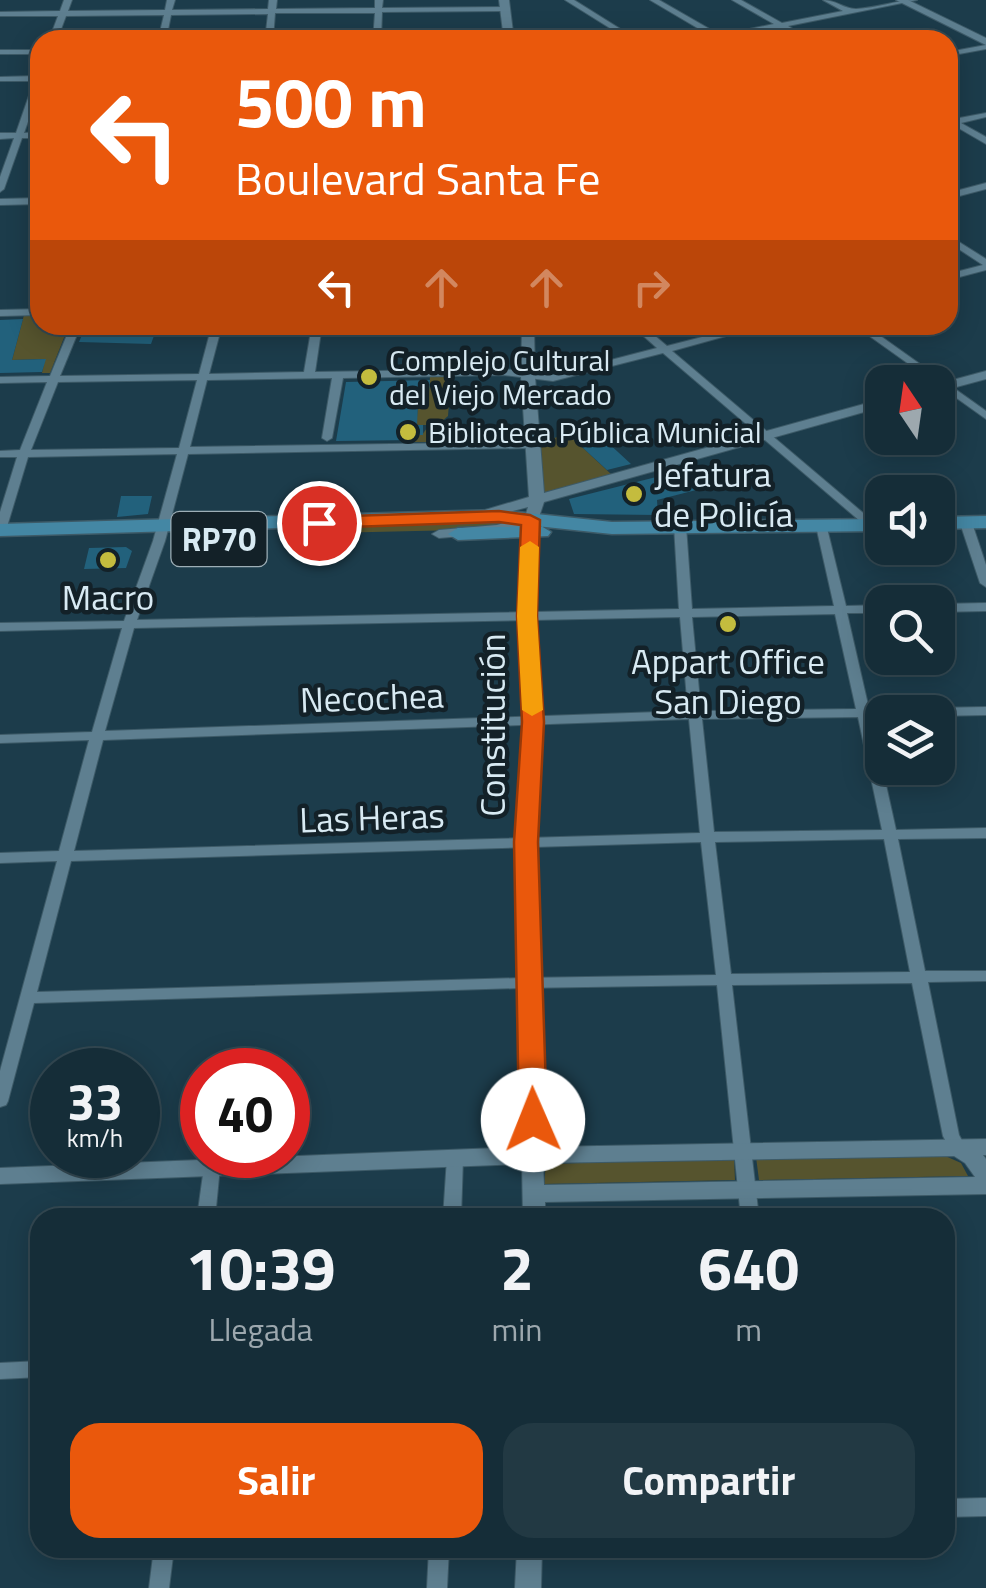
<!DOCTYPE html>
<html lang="es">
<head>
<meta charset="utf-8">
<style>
	body { margin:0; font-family:"Titillium Web",sans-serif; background:#223943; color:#f1f3f6; height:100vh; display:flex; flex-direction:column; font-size:38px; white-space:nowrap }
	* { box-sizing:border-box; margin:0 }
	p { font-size:32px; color:#9da8ae }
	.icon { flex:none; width:55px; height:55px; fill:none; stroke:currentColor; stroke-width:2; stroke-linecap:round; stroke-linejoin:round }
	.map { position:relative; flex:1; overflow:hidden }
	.drawer { position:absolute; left:30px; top:1208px; width:925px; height:350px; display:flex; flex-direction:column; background:#152d38; border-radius:30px; box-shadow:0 5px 25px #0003,0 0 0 2px #344953 }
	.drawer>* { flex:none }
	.top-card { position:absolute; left:30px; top:30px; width:928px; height:305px; border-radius:30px; box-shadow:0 5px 25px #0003,0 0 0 2px #344953; background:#ea580c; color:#fff; overflow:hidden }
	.needle { width:65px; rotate:347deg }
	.controls { position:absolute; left:865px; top:365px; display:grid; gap:20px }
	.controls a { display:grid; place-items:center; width:90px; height:90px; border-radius:20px; background:#152d38; box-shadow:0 5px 25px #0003,0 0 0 2px #344953; font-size:50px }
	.speed { position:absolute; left:30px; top:1048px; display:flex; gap:20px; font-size:50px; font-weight:700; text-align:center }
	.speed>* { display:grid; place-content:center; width:130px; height:130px; border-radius:50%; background:#152d38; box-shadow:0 5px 25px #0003,0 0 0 2px #344953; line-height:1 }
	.speed small { font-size:25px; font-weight:400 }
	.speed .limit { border:15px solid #d22; background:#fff; color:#111 }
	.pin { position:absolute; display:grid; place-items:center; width:85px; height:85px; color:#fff; margin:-42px; border:5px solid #fff; border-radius:50%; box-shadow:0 2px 10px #0007 }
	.me { position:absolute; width:110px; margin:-55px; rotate:359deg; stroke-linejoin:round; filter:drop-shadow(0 0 8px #0008) }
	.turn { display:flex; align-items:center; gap:35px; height:210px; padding:0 40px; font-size:45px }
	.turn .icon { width:130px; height:130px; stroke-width:2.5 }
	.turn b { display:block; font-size:70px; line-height:85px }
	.lanes { display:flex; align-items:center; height:95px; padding:0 40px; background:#0003; justify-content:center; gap:50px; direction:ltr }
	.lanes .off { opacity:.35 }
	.eta { display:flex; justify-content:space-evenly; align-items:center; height:170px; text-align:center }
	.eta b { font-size:60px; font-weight:700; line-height:70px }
	.primary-button { display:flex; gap:20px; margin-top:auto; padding:20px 40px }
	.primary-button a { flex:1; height:115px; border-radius:30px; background:#ea580c; color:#fff; font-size:40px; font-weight:700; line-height:115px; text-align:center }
	.primary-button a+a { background:#223943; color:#f1f3f6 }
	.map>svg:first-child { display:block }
	.green { fill:#56542e }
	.building { fill:#22617c }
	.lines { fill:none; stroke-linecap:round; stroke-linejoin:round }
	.minor-casing { stroke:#3d5a67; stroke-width:2 }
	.tertiary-casing { stroke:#3d5a67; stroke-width:2 }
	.primary-casing { stroke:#3d5a67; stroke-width:3 }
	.minor { fill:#5e7f90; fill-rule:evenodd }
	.tertiary { fill:#5e7f90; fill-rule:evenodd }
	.primary { fill:#4487a4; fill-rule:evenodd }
	.route { fill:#ea580c; stroke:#983908; stroke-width:2.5 }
	.slow { fill:#f59e0b }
	.poi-dot { fill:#c4bc3e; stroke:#132128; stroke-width:4 }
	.labels { text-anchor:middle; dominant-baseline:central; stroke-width:9; stroke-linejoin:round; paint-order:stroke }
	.far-poi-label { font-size:30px; fill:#d8eaf3; stroke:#132128; text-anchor:start }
	.shield { fill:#132128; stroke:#9daeb6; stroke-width:2.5 }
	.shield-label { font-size:32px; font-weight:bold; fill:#d8eaf3 }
	.poi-label { font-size:35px; fill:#d8eaf3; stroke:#132128 }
	.street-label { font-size:35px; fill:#d8eaf3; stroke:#132128 }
</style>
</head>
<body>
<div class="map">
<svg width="986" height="1588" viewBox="0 0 986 1588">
	<rect width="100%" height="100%" fill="#1c3c4b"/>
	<path class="green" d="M 24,315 L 40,315 L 40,325 L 69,325 L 50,373 L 42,373 L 45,359 L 12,360 Z
		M 430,377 L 451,377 L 448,416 L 439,424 L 438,442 L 412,442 L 413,435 L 422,435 L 429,425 L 393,425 L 417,417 L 418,404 L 428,404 Z
		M 568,434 L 612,475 L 547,493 L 540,491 L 533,444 Z
		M 506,520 L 506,525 L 460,530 L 329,533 L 329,526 Z
		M 943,1155 L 961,1163 L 968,1176 L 759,1180 L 756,1157 Z
		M 734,1158 L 735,1180 L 544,1184 L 546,1164 Z"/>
	<path class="building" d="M 23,319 L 12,360 L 46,359 L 42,372 L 0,373 L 0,320 Z
		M 85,328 L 113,329 L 112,333 L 155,333 L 151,344 L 79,342 Z
		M 430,380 L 428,404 L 418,404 L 417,425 L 423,425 L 423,435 L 413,435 L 412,440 L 336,441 L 346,382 Z
		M 593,429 L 631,464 L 607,470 L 570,436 Z
		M 680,471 L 700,489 L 657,500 L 658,515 L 574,514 L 569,499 Z
		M 121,496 L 152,496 L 148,514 L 117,517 Z
		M 126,547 L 132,551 L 126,568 L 84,569 L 89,548 Z"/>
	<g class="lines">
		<g class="minor-casing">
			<path id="minor" d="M 64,0 L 72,0 L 68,11 L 165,10 L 167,0 L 175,0 L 172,10 L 268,9 L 269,0 L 277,0 L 276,9 L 375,8 L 375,0 L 383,0 L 382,8 L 505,7 L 509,9 L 505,11 L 382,12 L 381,40 L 373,40 L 375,13 L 275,13 L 273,40 L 265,40 L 268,14 L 171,15 L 166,40 L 158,40 L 164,15 L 66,16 L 57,40 L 49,40 L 58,16 L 0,16 L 0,12 L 60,11 Z
				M 565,0 L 574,0 L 638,40 L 629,40 Z
				M 650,0 L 659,0 L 720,35 L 774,24 L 732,0 L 741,0 L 782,23 L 843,11 L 823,0 C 836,0 844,9 856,9 C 877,8 896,0 917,0 L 788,26 L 811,40 L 801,40 L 780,28 L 716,40 L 700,40 L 711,36 Z
				M 986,45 L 986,49 L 948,56 L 948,52 Z
				M 0,50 L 40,50 L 40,54 L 0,54 Z
				M 40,74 L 40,87 L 24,133 L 40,132 L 40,138 L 22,138 L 4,189 L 0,192 L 0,177 L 14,138 L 0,139 L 0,133 L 16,133 L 34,81 L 0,81 L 0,77 L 36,76 Z
				M 986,113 L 986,117 L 961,123 L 986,137 L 986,144 L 948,122 L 948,117 L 954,119 Z
				M 986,183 L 986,189 L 948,199 L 948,193 Z
				M 40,198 L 40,204 L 0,205 L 0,199 Z
				M 948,235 L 986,259 L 986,270 L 948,280 L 948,274 L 983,265 L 948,242 Z
				M 40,309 L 40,315 L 0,316 L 0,310 Z
				M 71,325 L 81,325 L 60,376 L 199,374 L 212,325 L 222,325 L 209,374 L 304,372 L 312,325 L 322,325 L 315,372 L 503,369 L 553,375 L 657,348 L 631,325 L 642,325 L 667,346 L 749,325 L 766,325 L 672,351 L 875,523 L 875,527 L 867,527 L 663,353 L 553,381 L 503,375 L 343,378 L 332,438 L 327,441 L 322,438 L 332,378 L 207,380 L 190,447 L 531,442 L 536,445 L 531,448 L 188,454 L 165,541 L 137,620 L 679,609 L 674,526 L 680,523 L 686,526 L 692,609 L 834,606 L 816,526 L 818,524 L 826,524 L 846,606 L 882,605 L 882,613 L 847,613 L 869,709 L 986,707 L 986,715 L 938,716 L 938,712 L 882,712 L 882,716 L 871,717 L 896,830 L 986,828 L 986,838 L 898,839 L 925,971 L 986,971 L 986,981 L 928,982 L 959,1135 L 966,1148 L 964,1153 L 958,1154 L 952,1153 L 943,1136 L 912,983 L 732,985 L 759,1218 L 741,1218 L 717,985 L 521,988 L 34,1003 L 8,1101 L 6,1105 L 0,1107 L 0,1071 L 57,861 L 0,863 L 0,853 L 59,851 L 89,740 L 0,743 L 0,735 L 92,732 L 122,628 L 0,631 L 0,623 L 124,621 L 153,541 L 177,454 L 28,457 L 6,530 L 0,533 L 0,512 L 17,457 L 0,457 L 0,451 L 20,450 L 47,382 L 0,383 L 0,377 L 50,376 ZM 197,380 L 179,448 L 31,450 L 58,382 ZM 835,614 L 856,709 L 701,711 L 692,617 ZM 680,617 L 688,711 L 105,731 L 134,628 ZM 858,717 L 882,830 L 714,832 L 702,719 ZM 689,719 L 700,833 L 74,851 L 103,740 ZM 884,839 L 910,972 L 731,974 L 715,842 ZM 701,842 L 716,975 L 521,978 L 37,992 L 71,861 Z
				M 854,325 L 865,325 L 986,411 L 986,419 Z
				M 966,520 L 972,523 L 986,565 L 986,587 L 980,583 L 960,523 Z
				M 986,603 L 986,611 L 938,612 L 938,604 Z
				M 455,1151 L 461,1153 L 463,1158 L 461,1218 L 443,1218 L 447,1158 L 449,1153 Z
				M 212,1160 L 218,1162 L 220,1167 L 215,1218 L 197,1218 L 204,1167 L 206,1162 Z
				M 40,1361 L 40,1377 L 0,1379 L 0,1363 Z
				M 986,1498 L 986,1516 L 945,1517 L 945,1499 Z
				M 154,1548 L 174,1548 L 169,1588 L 149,1588 Z
				M 429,1548 L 449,1548 L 447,1588 L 427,1588 Z"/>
		</g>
		<g class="tertiary-casing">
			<path id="tertiary" d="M 499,0 L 509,0 L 514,40 L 504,40 Z
				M 896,0 L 908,0 L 986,38 L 986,45 Z
				M 522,325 L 534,325 L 535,377 L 544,493 L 882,399 L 882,407 L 544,502 L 538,520 L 535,615 L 541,722 L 535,842 L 543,1147 L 986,1139 L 986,1155 L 983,1155 L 986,1159 L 986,1194 L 545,1202 L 545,1218 L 523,1218 L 522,1164 L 0,1184 L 0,1168 L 522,1147 L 517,842 L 525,722 L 519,615 L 523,527 L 497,533 L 439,538 L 432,534 L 439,530 L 497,525 L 525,517 L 528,507 L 483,519 L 476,515 L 478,512 L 529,497 L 521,377 ZM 954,1156 L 965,1163 L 975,1177 L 544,1185 L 543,1163 Z
				M 986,371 L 986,379 L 938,392 L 938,384 Z
				M 517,1548 L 542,1548 L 541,1588 L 515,1588 Z"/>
		</g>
		<g class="primary-casing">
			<path id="primary" d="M 499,510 L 612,522 L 882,519 L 882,531 L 612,534 L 499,522 L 0,536 L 0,524 Z
				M 986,516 L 986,528 L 938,529 L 938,517 Z
				M 541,526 L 551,532 L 548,536 L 458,540 L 448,534 L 458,528 Z"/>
		</g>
		<use href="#minor" class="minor"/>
		<use href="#tertiary" class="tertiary"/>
		<use href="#primary" class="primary"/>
	</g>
	<path class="route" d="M 499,511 L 530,515 L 540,520 L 537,616 L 544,722 L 538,842 L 547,1120 L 543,1128 L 533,1131 L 523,1128 L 519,1120 L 514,842 L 522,722 L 517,616 L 521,525 L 499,522 L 319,528 L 309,523 L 319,517 Z"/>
	<path class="slow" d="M 530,541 L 539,547 L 537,616 L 543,710 L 532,716 L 522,710 L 517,616 L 520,547 Z"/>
	<g class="poi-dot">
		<circle cx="369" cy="377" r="10"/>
		<circle cx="408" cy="432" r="10"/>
		<circle cx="634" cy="494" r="10"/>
		<circle cx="108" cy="560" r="10"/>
		<circle cx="728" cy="624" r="10"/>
	</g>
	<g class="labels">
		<g class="far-poi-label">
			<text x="389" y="360">Complejo Cultural<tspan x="389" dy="34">del Viejo Mercado</tspan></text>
			<text x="428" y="432">Biblioteca Pública Municial</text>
		</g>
		<rect class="shield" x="171.5" y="512" width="95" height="54" rx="8"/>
		<g class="shield-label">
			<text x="219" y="539">RP70</text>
		</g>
		<g class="poi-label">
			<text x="654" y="474" text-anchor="start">Jefatura<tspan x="654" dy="40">de Policía</tspan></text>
			<text x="108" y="597">Macro</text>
			<text x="728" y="661">Appart Office<tspan x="728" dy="40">San Diego</tspan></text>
		</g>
		<g class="street-label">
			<text transform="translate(372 697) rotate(-2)">Necochea</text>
			<text transform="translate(492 725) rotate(-90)">Constitución</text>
			<text transform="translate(372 817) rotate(-2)">Las Heras</text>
		</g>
	</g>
</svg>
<div class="controls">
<a><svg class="needle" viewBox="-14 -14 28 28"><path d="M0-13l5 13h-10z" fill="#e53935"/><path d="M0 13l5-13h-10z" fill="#9da8ae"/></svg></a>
<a><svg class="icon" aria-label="sound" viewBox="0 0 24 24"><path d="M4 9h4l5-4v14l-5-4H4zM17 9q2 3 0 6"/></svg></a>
<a><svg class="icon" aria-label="search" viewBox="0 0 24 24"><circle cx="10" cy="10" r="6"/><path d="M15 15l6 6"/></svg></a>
<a><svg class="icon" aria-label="layers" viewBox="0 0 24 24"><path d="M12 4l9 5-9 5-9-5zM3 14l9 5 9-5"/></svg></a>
</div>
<div class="speed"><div>33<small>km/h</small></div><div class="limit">40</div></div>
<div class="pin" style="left:319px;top:523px;background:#d93025"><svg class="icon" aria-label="arrive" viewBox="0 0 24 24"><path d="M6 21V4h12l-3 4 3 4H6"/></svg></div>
<svg class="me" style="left:533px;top:1120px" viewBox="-20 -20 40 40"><circle r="19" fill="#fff"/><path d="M0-13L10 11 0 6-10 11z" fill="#ea580c"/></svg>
<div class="top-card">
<div class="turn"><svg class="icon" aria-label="left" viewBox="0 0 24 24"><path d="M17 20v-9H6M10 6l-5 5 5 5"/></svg><div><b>500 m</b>Boulevard Santa Fe</div></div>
<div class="lanes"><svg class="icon" aria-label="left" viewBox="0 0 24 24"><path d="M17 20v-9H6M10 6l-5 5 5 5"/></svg><svg class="icon off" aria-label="ahead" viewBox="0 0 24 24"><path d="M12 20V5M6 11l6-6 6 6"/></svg><svg class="icon off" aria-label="ahead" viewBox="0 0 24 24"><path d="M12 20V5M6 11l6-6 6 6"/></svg><svg class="icon off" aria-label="right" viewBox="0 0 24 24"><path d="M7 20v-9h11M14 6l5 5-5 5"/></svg></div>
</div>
<section class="drawer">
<div class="eta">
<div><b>10:39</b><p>Llegada</p></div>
<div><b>2</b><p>min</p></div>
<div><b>640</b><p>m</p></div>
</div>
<div class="primary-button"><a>Salir</a><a>Compartir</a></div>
</section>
</div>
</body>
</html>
